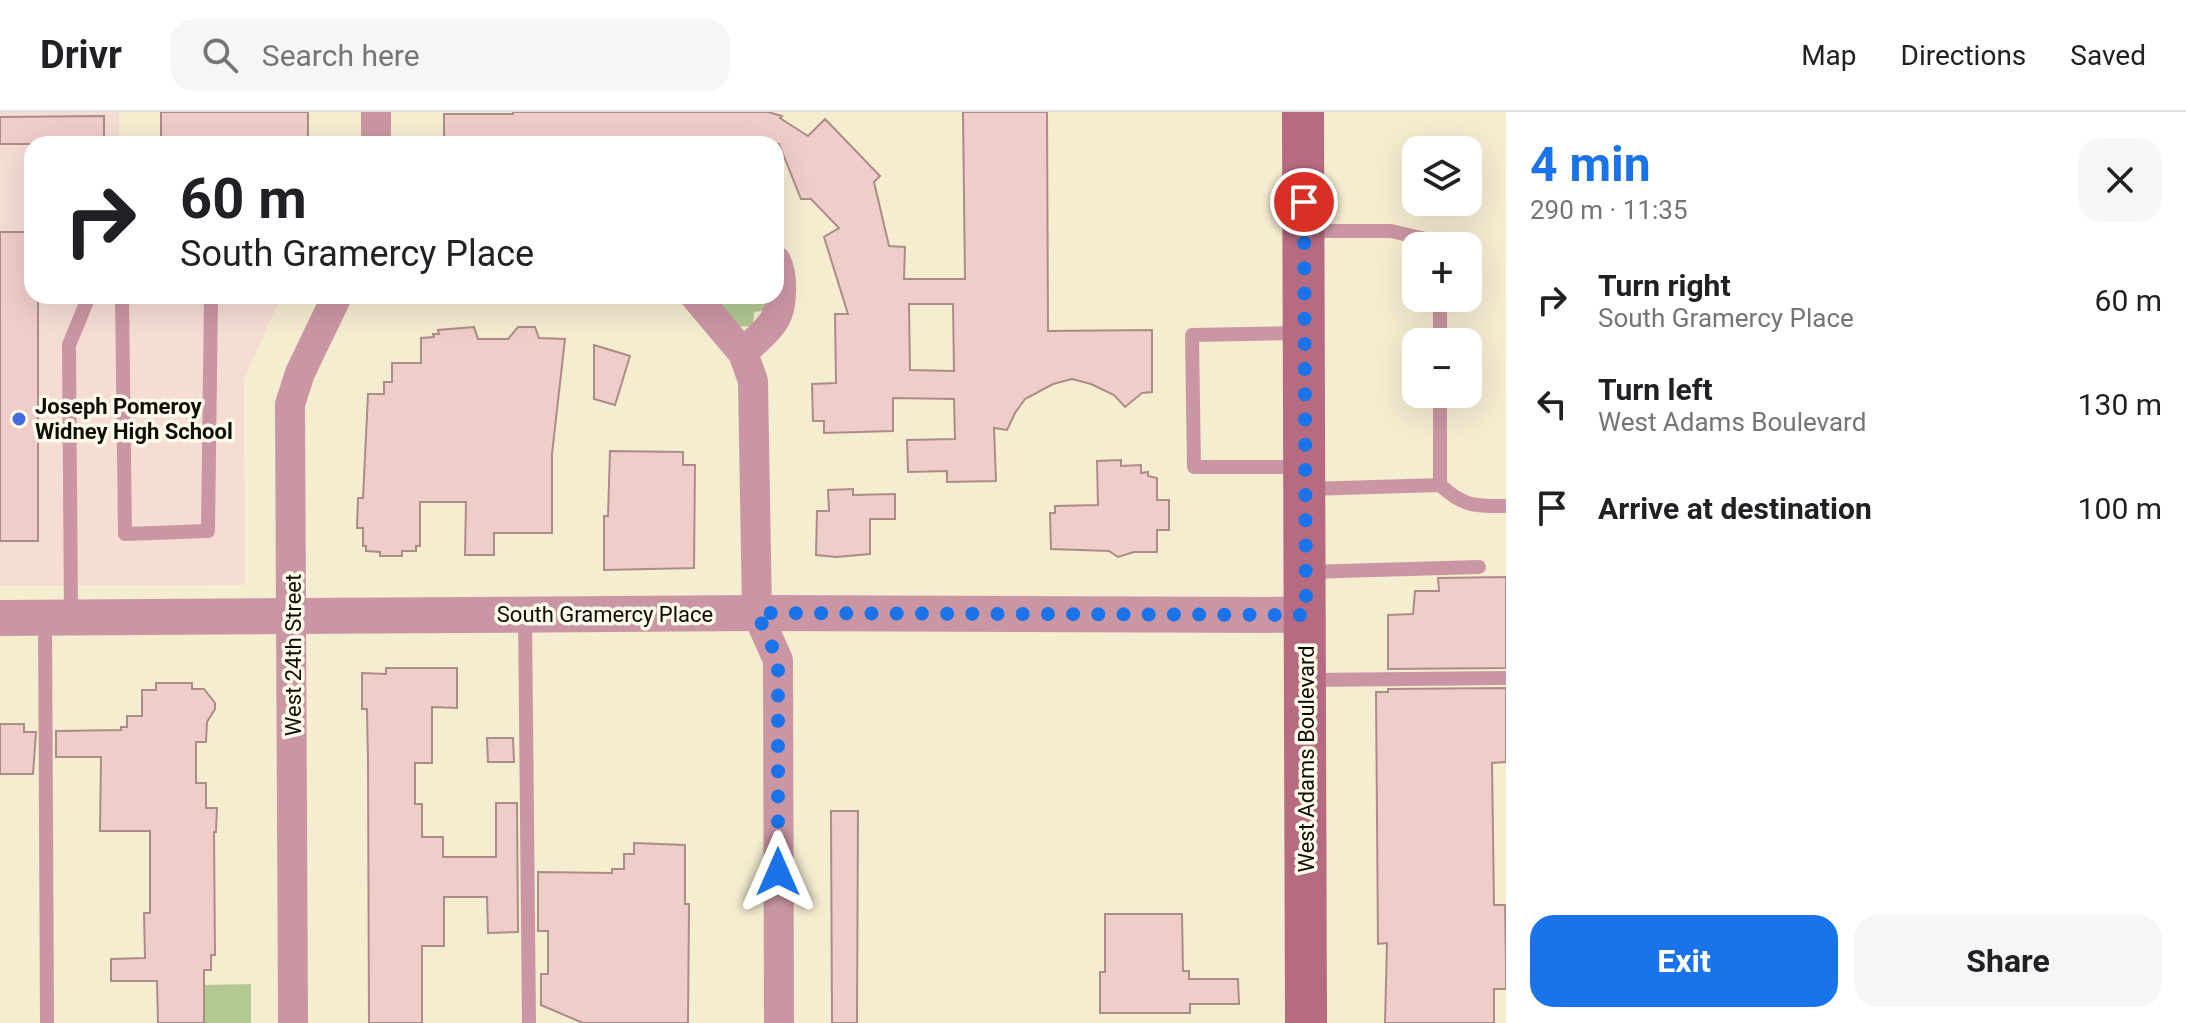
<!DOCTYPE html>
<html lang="en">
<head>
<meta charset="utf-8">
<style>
	body { margin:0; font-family:Roboto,sans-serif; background:#f6f6f6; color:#202124; height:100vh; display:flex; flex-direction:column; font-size:30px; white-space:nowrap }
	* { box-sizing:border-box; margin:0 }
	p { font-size:26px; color:#757577 }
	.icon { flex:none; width:44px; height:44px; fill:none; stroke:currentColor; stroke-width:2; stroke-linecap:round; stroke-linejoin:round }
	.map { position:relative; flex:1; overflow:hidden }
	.side { display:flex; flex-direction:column; background:#fff; width:680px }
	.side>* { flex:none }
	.top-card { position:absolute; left:24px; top:24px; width:760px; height:168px; border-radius:24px; box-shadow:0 8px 32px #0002; background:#fff; color:#202124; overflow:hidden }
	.fabs { position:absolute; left:1402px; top:24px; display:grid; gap:16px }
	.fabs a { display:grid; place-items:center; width:80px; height:80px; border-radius:16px; background:#fff; box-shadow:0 8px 32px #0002; font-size:40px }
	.pin { position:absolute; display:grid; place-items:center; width:68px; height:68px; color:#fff; margin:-34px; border:4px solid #fff; border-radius:50%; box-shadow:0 2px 8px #0007 }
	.me { position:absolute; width:88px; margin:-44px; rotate:0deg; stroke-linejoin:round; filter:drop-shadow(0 0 6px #0008) }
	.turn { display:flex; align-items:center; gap:28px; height:168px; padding:0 24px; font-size:36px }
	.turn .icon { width:104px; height:104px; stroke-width:2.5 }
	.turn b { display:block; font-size:56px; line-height:68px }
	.round { display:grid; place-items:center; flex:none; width:84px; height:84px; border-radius:24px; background:#f6f6f6 }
	.headline { display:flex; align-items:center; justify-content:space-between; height:136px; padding:0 24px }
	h1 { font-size:48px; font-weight:700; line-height:60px; color:#1a73e8 }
	.primary-button { display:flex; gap:16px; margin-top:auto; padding:16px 24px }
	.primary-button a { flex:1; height:92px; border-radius:24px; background:#1a73e8; color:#fff; font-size:32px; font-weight:700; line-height:92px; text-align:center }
	.primary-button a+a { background:#f6f6f6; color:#202124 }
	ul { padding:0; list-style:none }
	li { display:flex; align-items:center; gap:24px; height:104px; padding:0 24px }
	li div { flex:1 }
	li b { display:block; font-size:30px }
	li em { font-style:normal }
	header { display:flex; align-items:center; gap:48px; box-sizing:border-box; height:112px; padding:0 40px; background:#fff; border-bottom:2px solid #e0e0e0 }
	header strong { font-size:38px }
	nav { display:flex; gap:44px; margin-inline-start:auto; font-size:28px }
	.search { width:560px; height:72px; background:#f6f6f6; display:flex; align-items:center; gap:20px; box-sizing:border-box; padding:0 28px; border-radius:24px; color:#757577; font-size:30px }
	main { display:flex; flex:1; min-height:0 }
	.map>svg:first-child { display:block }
	.education { fill:#f5ddd4 }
	.green { fill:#b3c893 }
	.building { fill:#efcdc9; stroke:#ac8c89; stroke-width:2; fill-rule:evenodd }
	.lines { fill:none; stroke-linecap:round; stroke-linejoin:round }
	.service { stroke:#cb96a4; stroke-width:14 }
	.minor { stroke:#cb96a4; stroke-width:30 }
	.tertiary { stroke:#cb96a4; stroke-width:36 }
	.secondary { stroke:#b66b81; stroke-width:42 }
	.route { stroke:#1a73e8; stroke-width:14; stroke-dasharray:0 25.2 }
	.poi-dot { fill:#426edf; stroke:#fffae9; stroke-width:3 }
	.labels { text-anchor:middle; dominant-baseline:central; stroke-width:7; stroke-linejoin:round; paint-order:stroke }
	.poi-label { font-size:22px; font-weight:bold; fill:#0f0c04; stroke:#fffae9; text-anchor:start }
	.street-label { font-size:22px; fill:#0f0c04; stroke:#fffae9 }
</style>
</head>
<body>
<header>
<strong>Drivr</strong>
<div class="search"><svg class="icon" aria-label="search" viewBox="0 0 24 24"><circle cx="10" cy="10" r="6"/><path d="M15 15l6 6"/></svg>Search here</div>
<nav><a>Map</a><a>Directions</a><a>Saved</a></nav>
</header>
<main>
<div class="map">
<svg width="1506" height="911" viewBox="0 0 1506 911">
	<rect width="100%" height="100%" fill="#f5edd0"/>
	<path class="education" d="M 0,0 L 119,0 L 119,32 L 32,32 L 32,184 L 281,184 L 244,268 L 245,473 L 0,474 Z"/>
	<path class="green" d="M 712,184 L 771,184 L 765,199 L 754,200 L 753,215 L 739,214 Z
		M 251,872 L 251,911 L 204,911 L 204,873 Z"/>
	<path class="building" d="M 161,0 L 308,0 L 308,32 L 161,32 Z
		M 513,0 L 768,0 L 782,4 L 780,6 L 808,24 L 825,7 L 880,64 L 874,70 L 889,134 L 905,135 L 904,167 L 965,167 L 963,0 L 1047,0 L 1048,219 L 1152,218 L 1152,280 L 1142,281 L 1125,295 L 1114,283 L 1091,272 L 1072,267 L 1053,272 L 1025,287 L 1015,301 L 1007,318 L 994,316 L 996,369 L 947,370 L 947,359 L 908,360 L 907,328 L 955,327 L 954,287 L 893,286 L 893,319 L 824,321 L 824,309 L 813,309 L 812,272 L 836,271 L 835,202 L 848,202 L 824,125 L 839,116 L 811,87 L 801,87 L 779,32 L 444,32 L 444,2 L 513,2 ZM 909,192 L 953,192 L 954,259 L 910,258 Z
		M 104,4 L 104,32 L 0,32 L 0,5 Z
		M 0,120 L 32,120 L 32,184 L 38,184 L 38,429 L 0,429 Z
		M 474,215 L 478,227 L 508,227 L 518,215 L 535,215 L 539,226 L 565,227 L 552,342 L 552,421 L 494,421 L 494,443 L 465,443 L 466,390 L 420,390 L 420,434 L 416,434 L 416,439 L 402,439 L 402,444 L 380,444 L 380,440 L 366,439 L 366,434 L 363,434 L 363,416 L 357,416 L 358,386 L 363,386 L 368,282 L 384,282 L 384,270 L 392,270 L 392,251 L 421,251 L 421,226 L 434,225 L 433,222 L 439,222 L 438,218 Z
		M 594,233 L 630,244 L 615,293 L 594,287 Z
		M 610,339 L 683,340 L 683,353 L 695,353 L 694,456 L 604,458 L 604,404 L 608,404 Z
		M 1121,348 L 1121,354 L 1141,353 L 1141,361 L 1148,360 L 1148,364 L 1157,366 L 1157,388 L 1169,388 L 1169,418 L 1157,418 L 1157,440 L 1134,440 L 1118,445 L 1109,439 L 1051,437 L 1050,401 L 1055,401 L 1055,394 L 1098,393 L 1097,349 Z
		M 853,377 L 853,383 L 895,382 L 895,407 L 870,407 L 870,442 L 836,445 L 816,443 L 817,399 L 829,399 L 828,378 Z
		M 1506,465 L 1506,556 L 1388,557 L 1388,503 L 1413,502 L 1415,479 L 1439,479 L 1438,466 Z
		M 386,556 L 457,556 L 457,596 L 432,595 L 432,651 L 415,651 L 415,692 L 422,692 L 422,725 L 443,725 L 443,745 L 496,745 L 496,691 L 517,691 L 518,820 L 488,821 L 487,785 L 444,785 L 444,834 L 422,834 L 422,911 L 369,911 L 368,651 L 367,597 L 362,597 L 362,561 L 386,562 Z
		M 156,571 L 192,571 L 192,577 L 204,577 L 215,591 L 215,597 L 207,610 L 206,630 L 196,630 L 196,671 L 206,671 L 206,696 L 217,696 L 216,720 L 214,720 L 215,843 L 211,843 L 211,858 L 204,858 L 204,911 L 158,911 L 157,869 L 111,869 L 111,847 L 145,846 L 144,801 L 150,801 L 150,719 L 100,719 L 101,645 L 56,645 L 56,619 L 121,618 L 121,615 L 127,615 L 127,604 L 142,604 L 142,578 L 156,578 Z
		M 1506,576 L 1506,650 L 1492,651 L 1494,793 L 1505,793 L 1506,850 L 1506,877 L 1494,877 L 1494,911 L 1385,911 L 1387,831 L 1378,832 L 1376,580 L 1388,580 L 1388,577 Z
		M 0,612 L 24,612 L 24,620 L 36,620 L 33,662 L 0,662 Z
		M 487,626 L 513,626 L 514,650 L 488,650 Z
		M 831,699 L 858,699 L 857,911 L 832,911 Z
		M 634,731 L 685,733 L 685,792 L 689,792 L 688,911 L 583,911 L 541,893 L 541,862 L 548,862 L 548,819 L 538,819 L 538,760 L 612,761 L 612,757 L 624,757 L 624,742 L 634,742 Z
		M 1105,802 L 1182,802 L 1183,859 L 1189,859 L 1189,867 L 1238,867 L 1239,892 L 1190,892 L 1190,901 L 1100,901 L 1100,860 L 1105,860 Z"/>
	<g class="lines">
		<path class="service" d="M 1308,119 L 1391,119 L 1430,128 L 1432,134
			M 122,184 L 125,422 L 208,419 L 211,184
			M 1440,186 L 1440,230
			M 1300,221 L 1192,223 L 1194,355 L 1301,355
			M 1440,373 C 1464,395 1475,394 1506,394
			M 1308,377 L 1440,373 L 1440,282
			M 1306,460 L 1479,455
			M 525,503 L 529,911
			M 71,505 L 69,233 L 89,184
			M 45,507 L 47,911
			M 1307,568 L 1506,566"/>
		<path class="minor" d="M 376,32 L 376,0
			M 695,184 L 743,241 L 753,269 L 757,501 L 778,548 L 779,911
			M 743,241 C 753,230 768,220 775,207 C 783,193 783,163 776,149
			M 293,911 L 290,292 L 300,261 L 337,184"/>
		<path class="tertiary" d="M 0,506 L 757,501 L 1306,503"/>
		<path class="secondary" d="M 1303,0 L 1306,911"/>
	</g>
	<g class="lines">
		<path class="route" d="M 778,760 L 778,548 L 757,501 L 1306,503 L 1304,90"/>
	</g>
	<circle class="poi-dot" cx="19" cy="307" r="8"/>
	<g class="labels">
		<g class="poi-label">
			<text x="35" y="294">Joseph Pomeroy<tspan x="35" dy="25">Widney High School</tspan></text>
		</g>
		<g class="street-label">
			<text x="605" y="502">South Gramercy Place</text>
			<text transform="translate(293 543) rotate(-90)">West 24th Street</text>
			<text transform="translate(1306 647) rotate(-90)">West Adams Boulevard</text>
		</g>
	</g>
</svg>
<div class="fabs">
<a><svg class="icon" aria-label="layers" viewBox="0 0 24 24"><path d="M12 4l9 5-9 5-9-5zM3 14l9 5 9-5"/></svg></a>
<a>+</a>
<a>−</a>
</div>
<div class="pin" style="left:1304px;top:90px;background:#d93025"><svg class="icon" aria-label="arrive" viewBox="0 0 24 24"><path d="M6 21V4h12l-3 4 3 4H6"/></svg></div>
<svg class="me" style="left:778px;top:760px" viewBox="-20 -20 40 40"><path d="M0-17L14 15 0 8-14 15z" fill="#1a73e8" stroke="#fff" stroke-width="4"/></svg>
<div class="top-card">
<div class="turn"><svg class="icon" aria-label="right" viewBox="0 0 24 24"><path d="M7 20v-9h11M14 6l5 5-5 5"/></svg><div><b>60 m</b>South Gramercy Place</div></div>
</div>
</div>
<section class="side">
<div class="headline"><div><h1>4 min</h1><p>290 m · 11:35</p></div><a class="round"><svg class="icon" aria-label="close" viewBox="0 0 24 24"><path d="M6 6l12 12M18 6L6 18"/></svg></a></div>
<ul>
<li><svg class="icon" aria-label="right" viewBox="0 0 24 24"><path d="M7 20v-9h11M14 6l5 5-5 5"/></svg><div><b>Turn right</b><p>South Gramercy Place</p></div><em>60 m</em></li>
<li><svg class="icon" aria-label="left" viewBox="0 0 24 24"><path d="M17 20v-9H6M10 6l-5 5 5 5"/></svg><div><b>Turn left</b><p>West Adams Boulevard</p></div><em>130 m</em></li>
<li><svg class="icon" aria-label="arrive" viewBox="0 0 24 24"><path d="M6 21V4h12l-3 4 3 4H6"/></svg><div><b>Arrive at destination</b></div><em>100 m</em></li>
</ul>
<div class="primary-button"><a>Exit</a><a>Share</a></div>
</section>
</main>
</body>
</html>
